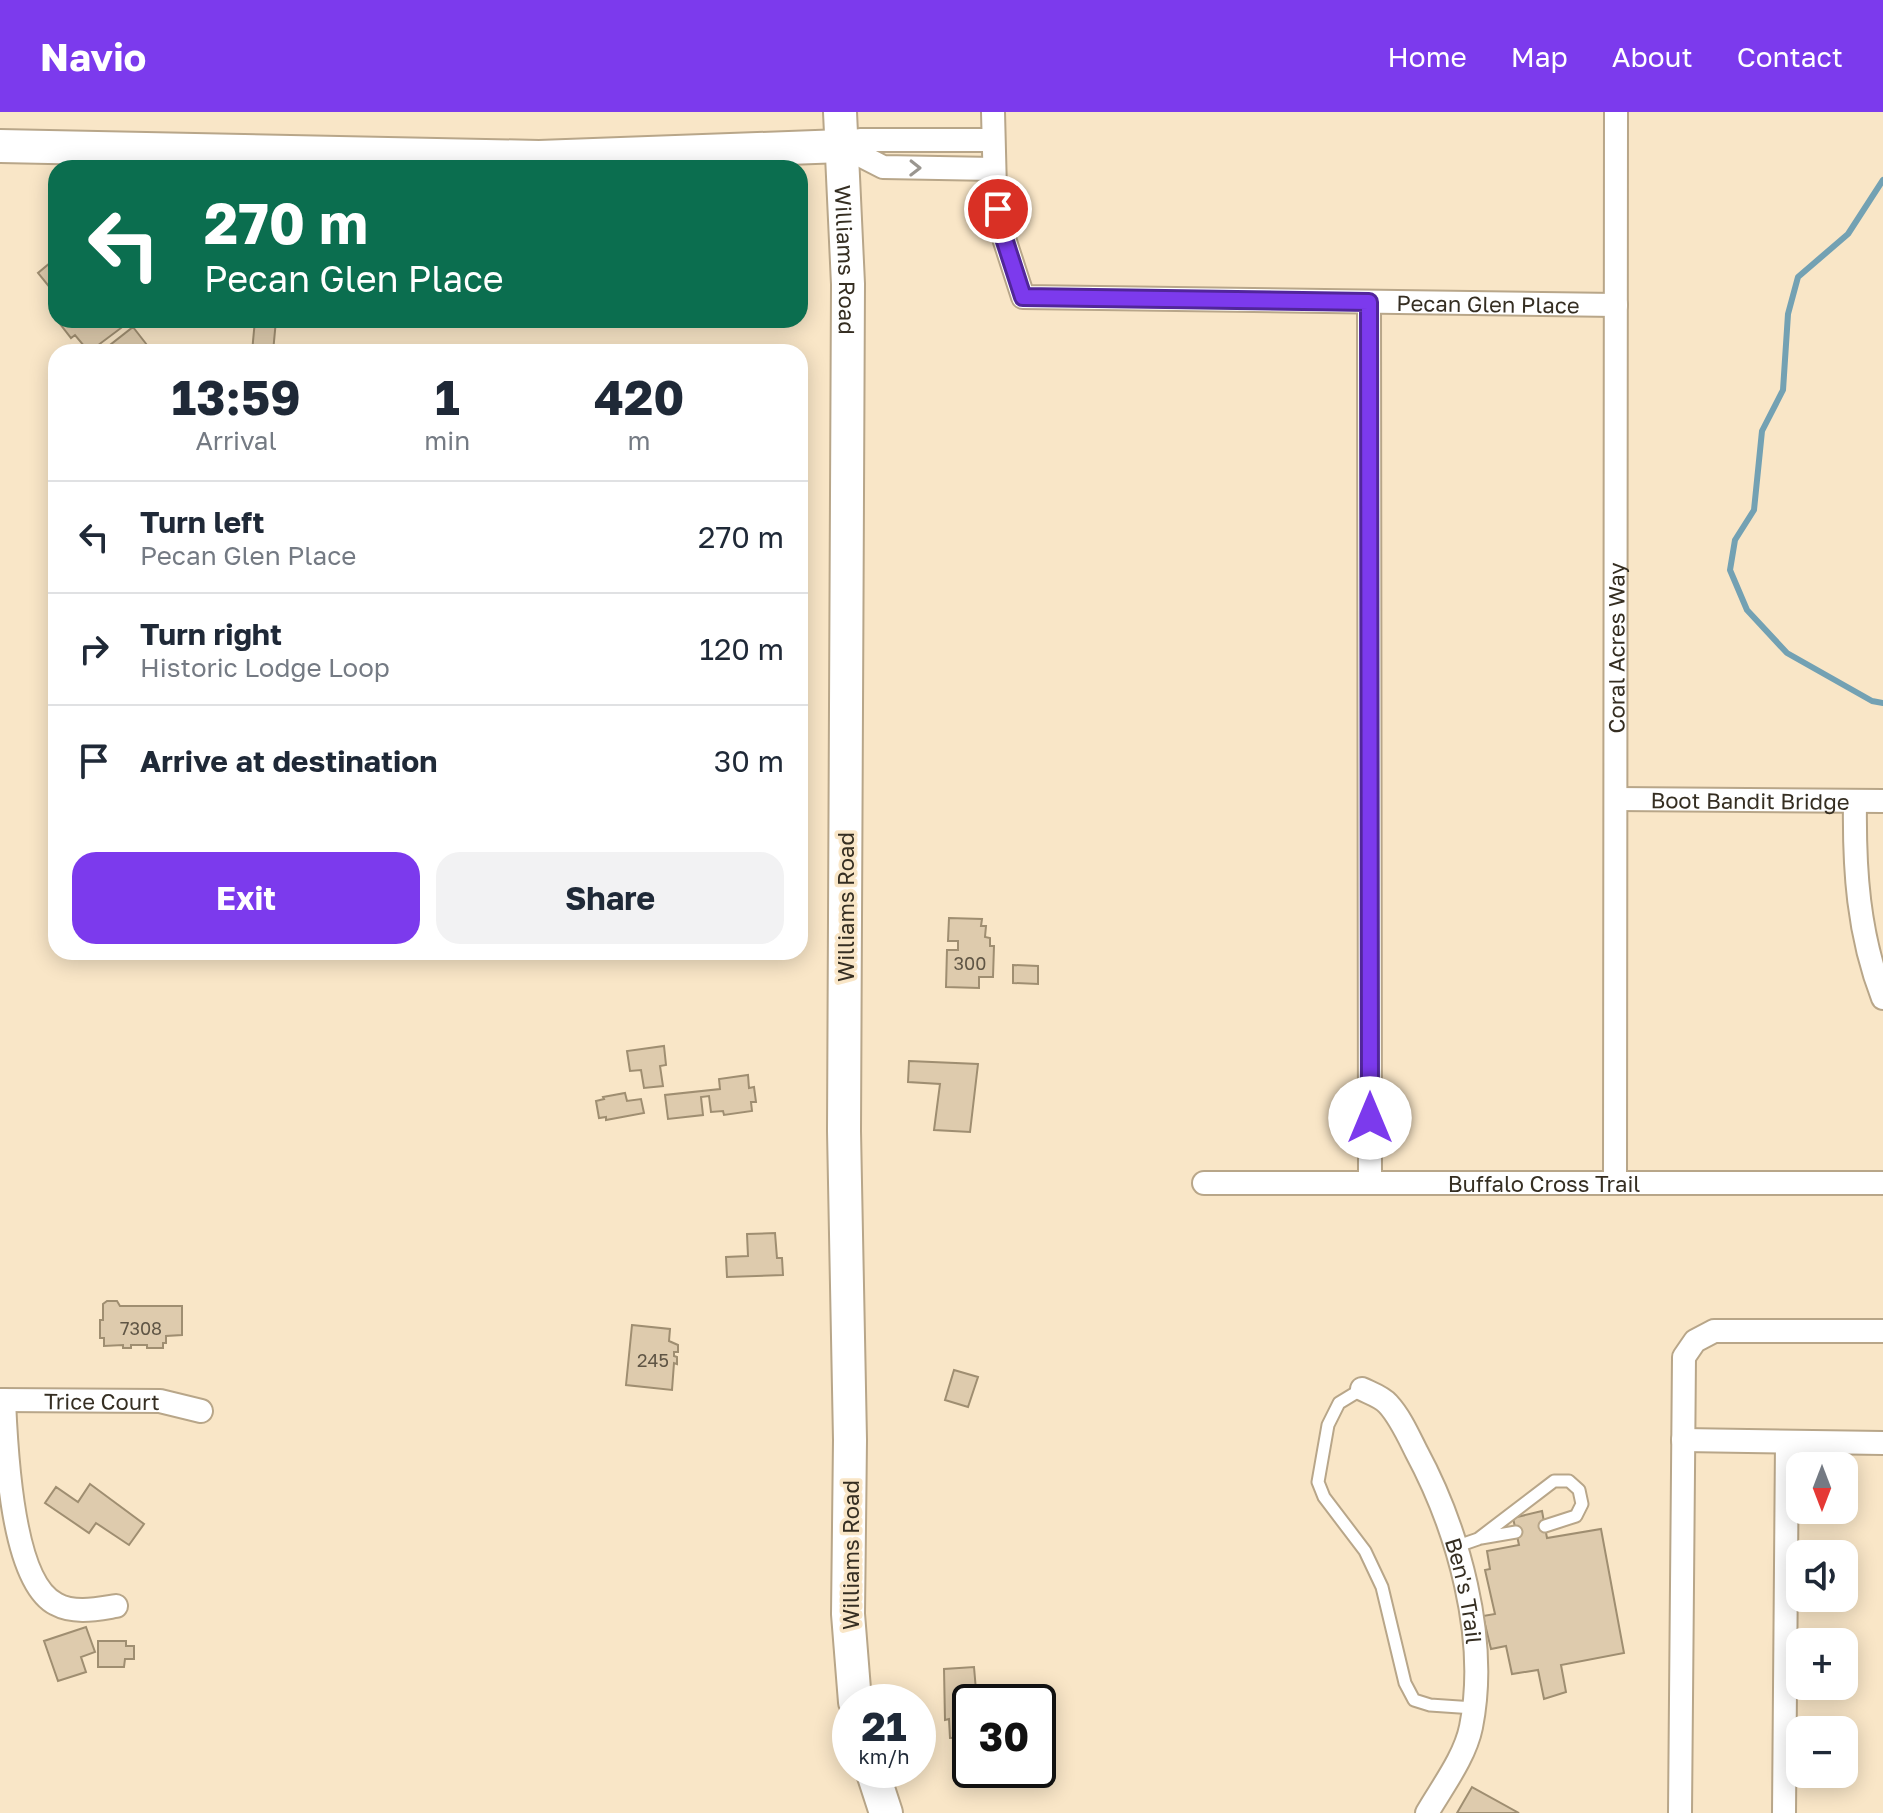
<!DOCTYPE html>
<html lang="en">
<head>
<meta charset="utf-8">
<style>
	body { margin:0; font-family:"Golos Text",sans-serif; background:#f2f2f3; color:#1f2937; height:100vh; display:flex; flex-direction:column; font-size:30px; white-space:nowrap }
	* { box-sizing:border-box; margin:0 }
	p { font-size:26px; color:#747a83 }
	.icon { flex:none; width:44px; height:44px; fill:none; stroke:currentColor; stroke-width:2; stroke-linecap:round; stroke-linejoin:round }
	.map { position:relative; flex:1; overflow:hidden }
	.drawer { position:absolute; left:48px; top:232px; width:760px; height:616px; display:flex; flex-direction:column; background:#fff; border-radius:24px; box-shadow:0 4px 20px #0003 }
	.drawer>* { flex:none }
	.hud { position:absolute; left:48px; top:48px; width:760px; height:168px; border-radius:24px; box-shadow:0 4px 20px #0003; background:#0b6e4f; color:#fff; overflow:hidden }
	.needle { width:52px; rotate:180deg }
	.controls { position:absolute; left:1786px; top:1340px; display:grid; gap:16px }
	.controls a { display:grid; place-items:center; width:72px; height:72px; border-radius:16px; background:#fff; box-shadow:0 4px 20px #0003; font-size:40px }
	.speed { position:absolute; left:832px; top:1572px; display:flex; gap:16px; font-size:40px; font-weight:700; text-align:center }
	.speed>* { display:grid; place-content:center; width:104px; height:104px; border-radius:50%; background:#fff; box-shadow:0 4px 20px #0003; line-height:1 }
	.speed small { font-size:20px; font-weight:400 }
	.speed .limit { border:4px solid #111; border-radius:12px; background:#fff; color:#111 }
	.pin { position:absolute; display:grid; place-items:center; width:68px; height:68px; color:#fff; margin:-34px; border:4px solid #fff; border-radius:50%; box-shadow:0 2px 8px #0007 }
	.me { position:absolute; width:88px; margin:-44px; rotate:0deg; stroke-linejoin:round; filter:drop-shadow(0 0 6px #0008) }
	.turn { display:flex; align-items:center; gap:28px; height:168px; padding:0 24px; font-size:36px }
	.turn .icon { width:104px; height:104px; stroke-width:2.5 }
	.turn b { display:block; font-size:56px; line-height:68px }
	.eta { display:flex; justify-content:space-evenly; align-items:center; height:136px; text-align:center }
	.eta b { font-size:48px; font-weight:700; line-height:56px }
	.button { display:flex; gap:16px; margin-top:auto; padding:16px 24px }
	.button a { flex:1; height:92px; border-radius:24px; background:#7c3aed; color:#fff; font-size:32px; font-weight:700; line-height:92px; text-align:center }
	.button a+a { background:#f2f2f3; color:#1f2937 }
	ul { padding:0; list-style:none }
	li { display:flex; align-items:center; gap:24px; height:112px; padding:0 24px; border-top:2px solid #e0e1e3 }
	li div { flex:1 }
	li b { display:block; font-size:30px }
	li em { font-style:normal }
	header { display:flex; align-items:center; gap:48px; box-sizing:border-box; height:112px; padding:0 40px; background:#7c3aed; color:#fff }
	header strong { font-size:38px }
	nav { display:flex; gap:44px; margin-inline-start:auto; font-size:28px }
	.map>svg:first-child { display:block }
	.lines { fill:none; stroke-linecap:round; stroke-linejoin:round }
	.stream { stroke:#73a1b3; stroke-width:6 }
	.building { fill:#decbad; stroke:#9f8e71; stroke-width:2 }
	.lane-casing { stroke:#b8a689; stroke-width:15 }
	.street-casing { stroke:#b8a689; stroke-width:26 }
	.secondary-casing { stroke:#b8a689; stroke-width:36 }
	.lane { stroke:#fff; stroke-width:11 }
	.street { stroke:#fff; stroke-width:22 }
	.secondary { stroke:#fff; stroke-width:32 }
	.oneway { stroke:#9a9690 }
	.route-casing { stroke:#51269a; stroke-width:20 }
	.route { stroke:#7c3aed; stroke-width:14 }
	.labels { text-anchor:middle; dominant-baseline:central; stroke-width:7; stroke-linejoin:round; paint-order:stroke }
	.number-label { font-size:18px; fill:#5f5545 }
	.street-label { font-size:22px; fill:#352e22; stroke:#f9e6c7 }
</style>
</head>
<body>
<header>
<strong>Navio</strong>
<nav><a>Home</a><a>Map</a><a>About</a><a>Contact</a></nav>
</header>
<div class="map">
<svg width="1883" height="1701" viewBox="0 0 1883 1701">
	<rect width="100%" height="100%" fill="#f9e6c7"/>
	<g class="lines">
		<path class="stream" d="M 1883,68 L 1848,122 L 1798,165 L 1788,202 L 1783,278 L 1762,319 L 1754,398 L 1735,428 L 1730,458 L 1747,498 L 1787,541 L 1872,589 L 1883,591"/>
	</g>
	<path class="building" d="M 56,146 L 56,174 L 51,177 L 38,161 Z
		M 57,208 L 127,208 L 129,210 L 89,240 L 75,223 L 71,226 Z
		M 255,208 L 276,208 L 273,240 L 252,240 Z
		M 133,215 L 147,233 L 139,240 L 116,240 L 110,233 Z
		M 949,806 L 982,807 L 981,814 L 986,814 L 985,825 L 990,826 L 990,834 L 994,834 L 993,865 L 979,865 L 979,876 L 946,875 L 947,838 L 958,838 L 958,829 L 948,829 Z
		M 1013,853 L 1038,854 L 1038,872 L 1013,871 Z
		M 664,934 L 666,953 L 660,954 L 663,974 L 644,976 L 641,958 L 630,959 L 627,939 Z
		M 909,949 L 978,952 L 970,1020 L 934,1018 L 940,972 L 908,970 Z
		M 748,963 L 749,976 L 754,975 L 756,990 L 751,990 L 752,999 L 724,1003 L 723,999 L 711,1000 L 709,984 L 701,985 L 703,1003 L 668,1007 L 665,983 L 720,977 L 719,967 Z
		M 625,981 L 627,989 L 641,987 L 644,1001 L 606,1008 L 606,1005 L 599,1006 L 596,989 L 604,987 L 603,985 Z
		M 775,1121 L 777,1146 L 782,1146 L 783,1163 L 727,1165 L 726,1145 L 748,1144 L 747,1122 Z
		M 107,1189 L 117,1189 L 120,1194 L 182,1194 L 182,1223 L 166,1224 L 166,1231 L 163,1231 L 163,1236 L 147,1236 L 147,1233 L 131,1233 L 131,1236 L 123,1236 L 123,1233 L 104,1234 L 104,1226 L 100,1226 L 100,1208 L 103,1208 L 103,1192 Z
		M 632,1213 L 670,1217 L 669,1229 L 678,1233 L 678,1240 L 674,1240 L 674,1244 L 677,1245 L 677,1252 L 674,1251 L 672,1278 L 626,1273 Z
		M 954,1258 L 978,1265 L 968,1295 L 945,1288 Z
		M 90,1372 L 144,1412 L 129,1433 L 96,1411 L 89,1421 L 45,1391 L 56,1375 L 78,1390 Z
		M 1542,1399 L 1547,1426 L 1601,1417 L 1624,1541 L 1561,1553 L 1566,1580 L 1544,1587 L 1538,1558 L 1512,1562 L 1506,1534 L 1491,1537 L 1483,1504 L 1495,1502 L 1485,1458 L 1490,1457 L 1487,1439 L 1519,1433 L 1513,1406 Z
		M 86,1515 L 95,1540 L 81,1545 L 86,1560 L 58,1569 L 44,1529 Z
		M 98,1529 L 126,1529 L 126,1534 L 134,1534 L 134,1547 L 125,1547 L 124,1555 L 98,1555 Z
		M 974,1555 L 977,1590 L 970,1590 L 970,1625 L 950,1626 L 949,1607 L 945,1608 L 944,1557 Z
		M 1472,1675 L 1519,1701 L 1457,1701 Z"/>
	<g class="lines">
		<g class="lane-casing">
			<path id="lane" d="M 1362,1277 L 1339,1291 L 1328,1313 L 1318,1370 L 1324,1385 L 1365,1439 L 1382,1475 L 1405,1571 L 1414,1588 L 1430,1593 L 1474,1596
				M 1481,1426 L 1516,1420
				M 1455,1435 L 1478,1427 L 1554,1369 L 1569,1369 L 1579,1378 L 1582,1392 L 1576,1404 L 1545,1414"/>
		</g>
		<g class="street-casing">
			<g id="street">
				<path id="s1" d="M 993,0 L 995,78 L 1001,117 L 1023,185 L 1616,193"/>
				<path d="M 842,34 L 883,55 L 994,57"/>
				<path d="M 842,34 L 860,28 L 992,28"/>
				<path d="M 1369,190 L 1370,1069"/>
				<path id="s2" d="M 1616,687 L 1883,689"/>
				<path d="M 1855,689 C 1854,757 1858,822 1883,886"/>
				<path id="s3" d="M 1615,1070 L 1616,0"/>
				<path id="s4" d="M 1204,1071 L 1883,1071"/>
				<path id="s5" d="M 1362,1277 C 1370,1281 1382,1285 1388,1292 C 1400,1305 1408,1323 1416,1339 C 1458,1417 1489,1526 1471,1615 C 1465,1645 1442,1675 1427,1701"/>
				<path id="s6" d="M 0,1288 L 160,1289 L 201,1299"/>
				<path d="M 4,1288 C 6,1335 11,1469 56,1492 C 74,1502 97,1497 116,1494"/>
				<path d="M 1683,1328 L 1883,1331"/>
				<path d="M 1680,1701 L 1684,1245 L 1695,1229 L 1714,1219 L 1883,1219"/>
				<path d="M 1784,1701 L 1787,1330"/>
			</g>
		</g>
		<g class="secondary-casing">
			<g id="secondary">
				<path id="s7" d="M 840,0 L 848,172 L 844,1019 L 850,1328 L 848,1502 L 855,1590"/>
				<path d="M 0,34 L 539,45 L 842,34"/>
				<path d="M 872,1658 L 886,1701"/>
			</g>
		</g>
		<use href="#lane" class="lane"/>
		<use href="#street" class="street"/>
		<use href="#secondary" class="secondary"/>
	</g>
	<defs><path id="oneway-chevron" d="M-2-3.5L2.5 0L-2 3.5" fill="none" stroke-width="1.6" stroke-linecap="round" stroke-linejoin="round" transform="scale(2)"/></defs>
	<use class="oneway" href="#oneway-chevron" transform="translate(915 56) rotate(1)"/>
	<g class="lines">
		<g class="route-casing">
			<path id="route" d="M 998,97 L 1001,117 L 1023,185 L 1369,190 L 1370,1006"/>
		</g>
		<use href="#route" class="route"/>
	</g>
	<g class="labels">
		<g class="number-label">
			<text x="970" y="851">300</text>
			<text x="141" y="1216">7308</text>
			<text x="653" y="1248">245</text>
		</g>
		<g class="street-label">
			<text stroke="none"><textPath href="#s7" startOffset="148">Williams Road</textPath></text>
			<text stroke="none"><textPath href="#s1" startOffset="654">Pecan Glen Place</textPath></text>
			<text stroke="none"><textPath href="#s3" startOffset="534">Coral Acres Way</textPath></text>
			<text stroke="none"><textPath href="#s2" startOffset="134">Boot Bandit Bridge</textPath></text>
			<text transform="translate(845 795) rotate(-90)">Williams Road</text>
			<text stroke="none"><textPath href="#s4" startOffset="340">Buffalo Cross Trail</textPath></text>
			<text stroke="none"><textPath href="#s6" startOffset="102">Trice Court</textPath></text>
			<text transform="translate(850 1443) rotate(-90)">Williams Road</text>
			<text stroke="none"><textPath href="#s5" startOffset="234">Ben's Trail</textPath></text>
		</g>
	</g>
</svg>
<div class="controls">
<a><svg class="needle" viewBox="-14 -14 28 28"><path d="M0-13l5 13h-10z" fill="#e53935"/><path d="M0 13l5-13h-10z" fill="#747a83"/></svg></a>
<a><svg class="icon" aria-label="sound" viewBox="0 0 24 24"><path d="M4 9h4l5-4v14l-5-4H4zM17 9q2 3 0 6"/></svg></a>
<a>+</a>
<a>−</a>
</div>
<div class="speed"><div>21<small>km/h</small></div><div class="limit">30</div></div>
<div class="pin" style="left:998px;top:97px;background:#d93025"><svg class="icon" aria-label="arrive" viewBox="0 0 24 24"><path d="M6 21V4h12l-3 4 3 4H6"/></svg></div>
<svg class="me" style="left:1370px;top:1006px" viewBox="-20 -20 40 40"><circle r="19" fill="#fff"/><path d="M0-13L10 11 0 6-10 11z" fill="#7c3aed"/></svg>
<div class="hud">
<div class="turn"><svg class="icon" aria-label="left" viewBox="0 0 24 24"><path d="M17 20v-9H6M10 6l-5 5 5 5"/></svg><div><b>270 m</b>Pecan Glen Place</div></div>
</div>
<section class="drawer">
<div class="eta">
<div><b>13:59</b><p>Arrival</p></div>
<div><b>1</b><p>min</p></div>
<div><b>420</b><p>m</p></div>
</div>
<ul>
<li><svg class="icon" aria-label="left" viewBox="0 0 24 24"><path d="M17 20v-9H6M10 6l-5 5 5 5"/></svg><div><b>Turn left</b><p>Pecan Glen Place</p></div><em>270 m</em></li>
<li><svg class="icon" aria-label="right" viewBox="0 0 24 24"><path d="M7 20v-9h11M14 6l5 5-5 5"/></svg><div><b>Turn right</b><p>Historic Lodge Loop</p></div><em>120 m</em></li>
<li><svg class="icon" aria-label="arrive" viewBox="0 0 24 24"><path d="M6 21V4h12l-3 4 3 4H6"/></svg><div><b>Arrive at destination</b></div><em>30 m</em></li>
</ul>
<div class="button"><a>Exit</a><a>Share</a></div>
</section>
</div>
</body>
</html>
